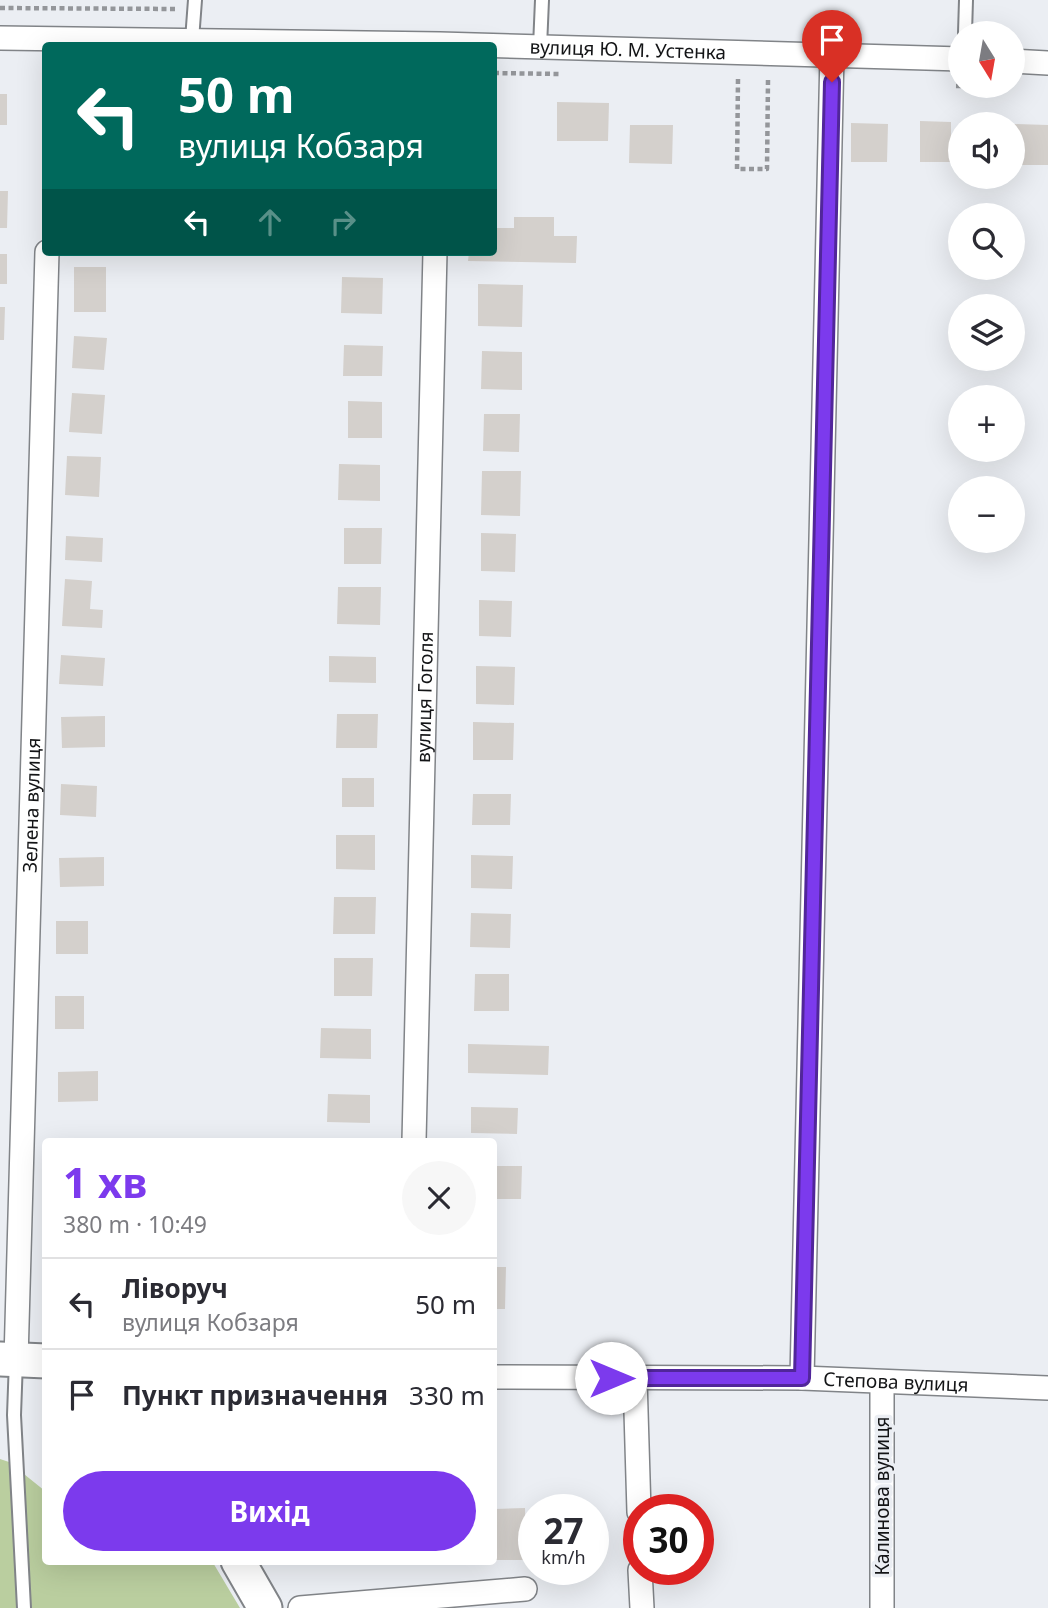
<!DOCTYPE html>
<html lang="uk">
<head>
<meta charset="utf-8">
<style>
	body { margin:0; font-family:"Noto Sans",sans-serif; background:#f7f7f7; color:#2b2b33; height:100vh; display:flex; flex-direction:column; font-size:26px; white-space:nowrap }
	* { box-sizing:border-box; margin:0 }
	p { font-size:23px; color:#7c7c81 }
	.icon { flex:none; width:38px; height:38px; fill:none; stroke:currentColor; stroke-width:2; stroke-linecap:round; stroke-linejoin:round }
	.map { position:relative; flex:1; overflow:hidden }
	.sheet { position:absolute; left:42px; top:1138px; width:455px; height:427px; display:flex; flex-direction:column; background:#fff; border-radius:7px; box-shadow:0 7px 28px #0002 }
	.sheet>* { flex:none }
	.banner { position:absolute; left:42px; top:42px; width:455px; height:214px; border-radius:7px; box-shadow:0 7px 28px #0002; background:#00695c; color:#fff; overflow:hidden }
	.needle { width:46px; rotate:169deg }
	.tools { position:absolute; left:948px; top:21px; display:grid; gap:14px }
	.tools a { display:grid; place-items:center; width:77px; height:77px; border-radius:50%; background:#fff; box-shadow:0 7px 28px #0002; font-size:35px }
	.speed { position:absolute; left:518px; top:1494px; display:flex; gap:14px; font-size:35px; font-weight:700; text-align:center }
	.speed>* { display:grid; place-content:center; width:91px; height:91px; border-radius:50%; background:#fff; box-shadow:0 7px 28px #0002; line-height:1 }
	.speed small { font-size:18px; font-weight:400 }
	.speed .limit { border:10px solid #d22; background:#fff; color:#111 }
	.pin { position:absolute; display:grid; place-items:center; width:60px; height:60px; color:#fff; margin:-72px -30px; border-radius:50% 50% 50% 0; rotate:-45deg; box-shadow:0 0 7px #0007 }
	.pin .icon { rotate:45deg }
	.me { position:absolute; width:77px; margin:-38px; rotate:90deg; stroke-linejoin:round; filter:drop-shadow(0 0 5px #0008) }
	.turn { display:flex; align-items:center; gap:24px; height:147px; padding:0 21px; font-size:32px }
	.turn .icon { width:91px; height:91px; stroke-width:2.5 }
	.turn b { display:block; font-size:49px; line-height:60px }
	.lanes { display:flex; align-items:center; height:66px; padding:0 21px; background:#0003; justify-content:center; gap:35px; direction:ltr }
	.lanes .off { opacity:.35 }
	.round { display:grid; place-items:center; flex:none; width:74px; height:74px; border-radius:37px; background:#f7f7f7 }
	.head { display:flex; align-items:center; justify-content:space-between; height:119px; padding:0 21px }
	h1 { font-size:42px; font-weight:700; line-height:52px; color:#7c3aed }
	.action { display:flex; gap:14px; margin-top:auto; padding:14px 21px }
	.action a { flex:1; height:80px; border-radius:42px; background:#7c3aed; color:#fff; font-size:28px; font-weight:700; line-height:80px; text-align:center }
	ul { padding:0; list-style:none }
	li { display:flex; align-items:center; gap:21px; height:91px; padding:0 21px; border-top:2px solid #e1e1e2 }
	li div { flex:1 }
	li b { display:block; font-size:26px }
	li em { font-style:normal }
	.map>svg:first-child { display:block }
	.green { fill:#bace9f }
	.building { fill:#d4d0cc }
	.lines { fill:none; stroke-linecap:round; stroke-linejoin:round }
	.lane-casing { stroke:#818488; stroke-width:16 }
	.street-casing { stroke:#818488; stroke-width:26 }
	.secondary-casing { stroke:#818488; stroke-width:37 }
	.path { stroke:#94969a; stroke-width:4.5; stroke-dasharray:5 3.5; stroke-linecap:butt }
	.lane { stroke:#fff; stroke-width:12 }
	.street { stroke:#fff; stroke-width:23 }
	.secondary { stroke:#fff; stroke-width:33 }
	.route-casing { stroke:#51269a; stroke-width:18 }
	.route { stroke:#7c3aed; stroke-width:12 }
	.labels { text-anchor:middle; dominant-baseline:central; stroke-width:7; stroke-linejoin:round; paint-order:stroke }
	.street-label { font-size:19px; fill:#131416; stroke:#ebeef3 }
</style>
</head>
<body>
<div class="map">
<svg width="1048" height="1608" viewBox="0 0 1048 1608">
	<rect width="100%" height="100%" fill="#ebeef3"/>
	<path class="green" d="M 0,1459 L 9,1462 L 45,1491 L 46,1561 L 212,1561 L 240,1608 L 0,1608 Z"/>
	<path class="building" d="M 0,94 L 7,94 L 7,125 L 0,125 Z
		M 557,102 L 609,103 L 608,141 L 557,141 Z
		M 920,121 L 951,122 L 951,162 L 920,162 Z
		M 851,123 L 888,124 L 887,162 L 851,162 Z
		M 1013,124 L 1048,125 L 1048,165 L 1013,165 Z
		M 630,125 L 673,125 L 672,164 L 629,163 Z
		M 0,191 L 8,191 L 7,228 L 0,228 Z
		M 514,217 L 554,217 L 554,236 L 577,236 L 576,263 L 468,261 L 469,252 L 494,252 L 494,228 L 514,228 Z
		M 0,254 L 7,254 L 7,284 L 0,284 Z
		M 74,267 L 106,267 L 106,312 L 74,312 Z
		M 342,277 L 383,278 L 382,314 L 341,313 Z
		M 478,284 L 523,285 L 522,327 L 478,326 Z
		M 0,307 L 5,307 L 4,340 L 0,340 Z
		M 74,336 L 107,338 L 104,370 L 72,368 Z
		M 344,345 L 383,346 L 382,376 L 343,376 Z
		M 482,351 L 522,352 L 522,390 L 481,389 Z
		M 72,393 L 105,395 L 102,434 L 69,432 Z
		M 348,401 L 382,402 L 382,438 L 348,438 Z
		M 484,414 L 520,414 L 519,452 L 483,451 Z
		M 67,456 L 101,457 L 99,497 L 65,495 Z
		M 339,464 L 380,465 L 380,501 L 338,500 Z
		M 482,471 L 521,471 L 520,516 L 481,515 Z
		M 344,528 L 382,528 L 381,564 L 344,564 Z
		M 481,533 L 516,534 L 515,572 L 481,571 Z
		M 66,536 L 103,538 L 102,562 L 65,560 Z
		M 65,579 L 92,581 L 90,609 L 103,610 L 102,628 L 62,626 Z
		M 338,587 L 381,587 L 380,625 L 337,624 Z
		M 479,600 L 512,601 L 511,637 L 479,636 Z
		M 61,655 L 105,658 L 103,686 L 59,684 Z
		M 329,656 L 376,657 L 376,683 L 329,682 Z
		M 476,666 L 515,667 L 514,705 L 476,704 Z
		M 337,714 L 378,714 L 377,748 L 336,748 Z
		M 105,716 L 105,747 L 62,748 L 61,717 Z
		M 473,722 L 514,723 L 513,760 L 473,760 Z
		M 342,778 L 374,778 L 374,807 L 342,807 Z
		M 61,784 L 97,786 L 96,817 L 60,815 Z
		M 473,794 L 511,794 L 510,825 L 472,825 Z
		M 336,835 L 375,835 L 375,870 L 336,869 Z
		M 471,855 L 513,856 L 512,889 L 471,888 Z
		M 104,857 L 104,886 L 60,887 L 59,858 Z
		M 334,897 L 376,897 L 375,934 L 333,934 Z
		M 471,913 L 511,914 L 510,948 L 470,947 Z
		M 56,921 L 88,921 L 88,954 L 56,954 Z
		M 334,958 L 373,958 L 372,996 L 334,996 Z
		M 475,974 L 509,974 L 509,1011 L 474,1011 Z
		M 55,996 L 84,996 L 84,1029 L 55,1029 Z
		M 321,1028 L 371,1029 L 371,1059 L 320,1058 Z
		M 468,1044 L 549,1046 L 548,1075 L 468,1073 Z
		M 98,1071 L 98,1101 L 58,1102 L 58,1072 Z
		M 328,1094 L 370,1095 L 370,1123 L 327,1122 Z
		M 471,1107 L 518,1108 L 517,1134 L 471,1133 Z
		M 494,1166 L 522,1166 L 521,1199 L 494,1199 Z
		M 494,1267 L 506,1267 L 505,1309 L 494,1309 Z
		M 525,1508 L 526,1560 L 494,1560 L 494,1509 Z"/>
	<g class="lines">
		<g class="lane-casing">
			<path id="lane" d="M 965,33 L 966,0
				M 192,40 L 195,0
				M 540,47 L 542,0
				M 16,1360 L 14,1415 L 24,1608"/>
		</g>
		<g class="street-casing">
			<g id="street">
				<path id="s1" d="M 0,38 L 440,44 L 961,59"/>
				<path d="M 1013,61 L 1048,63"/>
				<path id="s2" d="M 414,1141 L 435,252"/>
				<path id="s3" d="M 16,1360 L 47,252"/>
				<path id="s4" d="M 494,1377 L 802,1378 L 1048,1388"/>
				<path d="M 635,1378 L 639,1512"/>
				<path d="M 802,1378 L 832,54"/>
				<path d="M 640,1570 L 642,1608"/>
				<path d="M 300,1608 L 525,1589"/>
				<path d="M 882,1608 L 882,1383"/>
			</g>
		</g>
		<g class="secondary-casing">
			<path id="secondary" d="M 0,1359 L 46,1361
				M 238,1561 L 265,1608"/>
		</g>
		<path class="path" d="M 0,8 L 176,9
			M 494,73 L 559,74
			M 738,79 L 737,169 L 767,169 L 768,80
			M 956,86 L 1010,87"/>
		<use href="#lane" class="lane"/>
		<use href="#street" class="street"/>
		<use href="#secondary" class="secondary"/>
	</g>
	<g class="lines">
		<g class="route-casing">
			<path id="route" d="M 611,1378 L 802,1378 L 832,82"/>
		</g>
		<use href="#route" class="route"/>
	</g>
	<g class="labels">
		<g class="street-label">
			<text stroke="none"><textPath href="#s1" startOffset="628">вулиця Ю. М. Устенка</textPath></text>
			<text stroke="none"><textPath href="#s2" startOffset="444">вулиця Гоголя</textPath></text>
			<text stroke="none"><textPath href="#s3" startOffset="555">Зелена вулиця</textPath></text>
			<text stroke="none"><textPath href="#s4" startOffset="402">Степова вулиця</textPath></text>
			<text transform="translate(882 1496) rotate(-90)">Калинова вулиця</text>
		</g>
	</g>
</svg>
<div class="tools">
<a><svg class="needle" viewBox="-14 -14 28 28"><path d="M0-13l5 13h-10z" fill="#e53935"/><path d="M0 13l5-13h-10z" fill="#7c7c81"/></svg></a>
<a><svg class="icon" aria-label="sound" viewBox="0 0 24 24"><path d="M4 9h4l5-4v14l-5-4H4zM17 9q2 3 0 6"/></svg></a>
<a><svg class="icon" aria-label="search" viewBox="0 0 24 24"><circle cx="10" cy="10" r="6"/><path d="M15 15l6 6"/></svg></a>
<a><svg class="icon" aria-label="layers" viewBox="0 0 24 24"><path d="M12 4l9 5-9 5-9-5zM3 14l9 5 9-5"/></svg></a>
<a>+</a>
<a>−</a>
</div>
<div class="speed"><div>27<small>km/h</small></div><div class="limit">30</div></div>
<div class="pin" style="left:832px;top:82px;background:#d93025"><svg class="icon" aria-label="arrive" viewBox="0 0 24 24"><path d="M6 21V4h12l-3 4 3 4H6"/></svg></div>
<svg class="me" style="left:611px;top:1378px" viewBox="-20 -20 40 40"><circle r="19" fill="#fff"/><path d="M0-13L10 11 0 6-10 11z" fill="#7c3aed"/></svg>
<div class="banner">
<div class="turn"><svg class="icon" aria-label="left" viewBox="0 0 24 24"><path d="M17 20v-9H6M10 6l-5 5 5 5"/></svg><div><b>50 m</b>вулиця Кобзаря</div></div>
<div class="lanes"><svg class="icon" aria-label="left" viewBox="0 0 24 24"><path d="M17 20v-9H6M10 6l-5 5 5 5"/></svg><svg class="icon off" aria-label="ahead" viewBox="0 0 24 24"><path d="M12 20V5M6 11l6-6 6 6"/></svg><svg class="icon off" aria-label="right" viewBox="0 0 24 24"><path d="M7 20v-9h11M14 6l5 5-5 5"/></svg></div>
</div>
<section class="sheet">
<div class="head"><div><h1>1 хв</h1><p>380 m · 10:49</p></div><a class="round"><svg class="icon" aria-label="close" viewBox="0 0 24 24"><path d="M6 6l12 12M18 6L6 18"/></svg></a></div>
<ul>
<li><svg class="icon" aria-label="left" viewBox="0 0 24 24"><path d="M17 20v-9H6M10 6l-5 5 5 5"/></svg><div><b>Ліворуч</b><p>вулиця Кобзаря</p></div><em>50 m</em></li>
<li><svg class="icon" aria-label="arrive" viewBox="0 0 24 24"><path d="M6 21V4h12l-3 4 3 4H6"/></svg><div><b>Пункт призначення</b></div><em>330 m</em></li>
</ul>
<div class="action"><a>Вихід</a></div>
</section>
</div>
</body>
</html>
